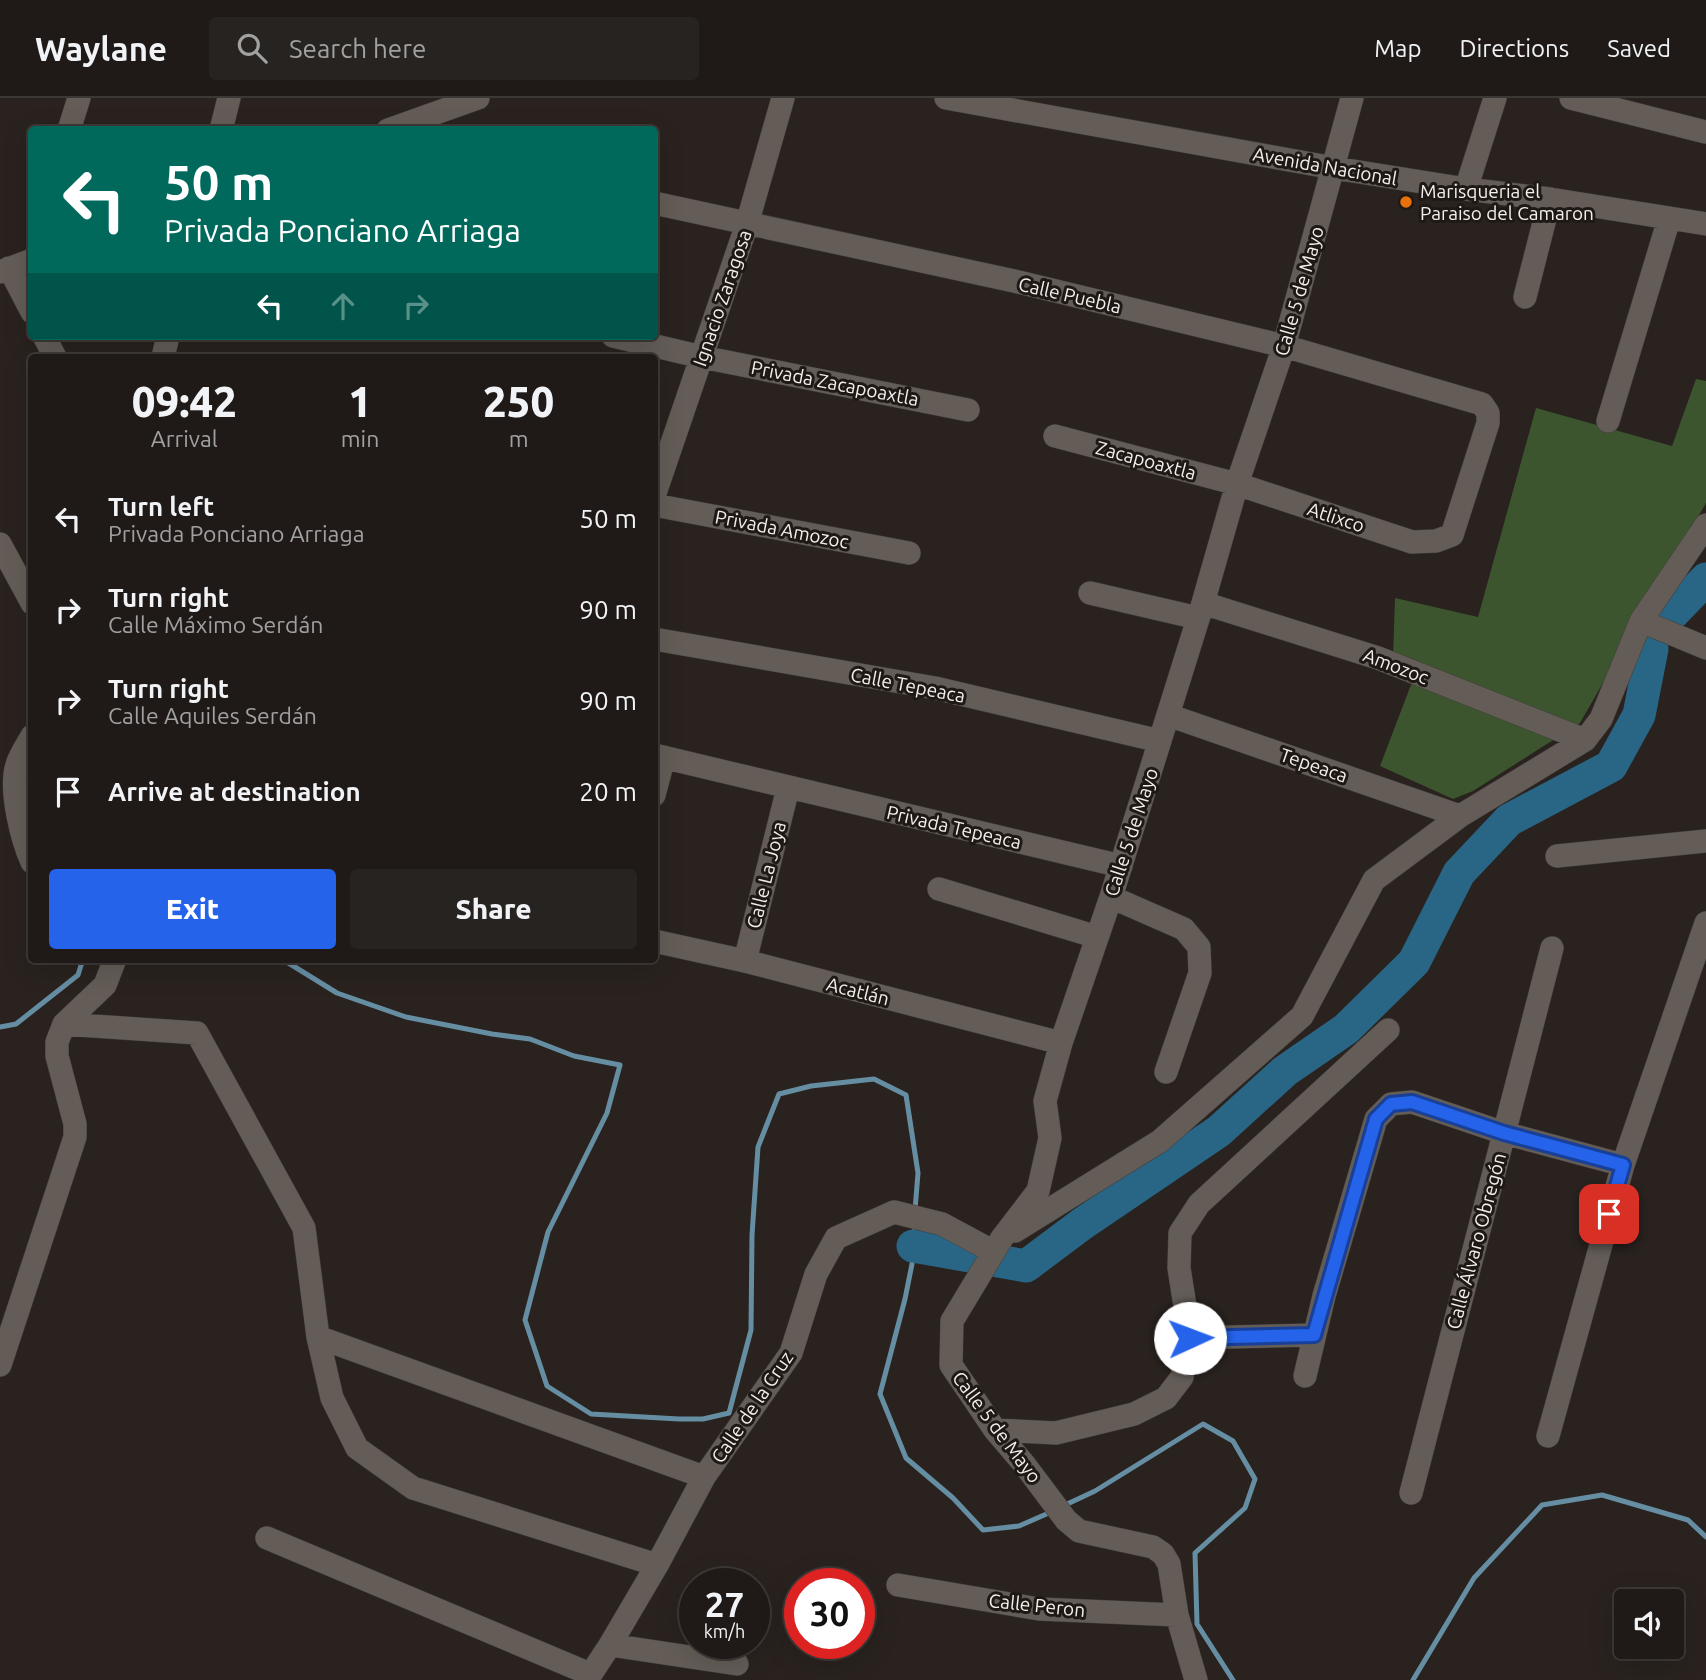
<!DOCTYPE html>
<html lang="en">
<head>
<meta charset="utf-8">
<style>
	body { margin:0; font-family:Ubuntu,sans-serif; background:#272320; color:#f1f3f6; height:100vh; display:flex; flex-direction:column; font-size:26px; white-space:nowrap }
	* { box-sizing:border-box; margin:0 }
	p { font-size:23px; color:#a1a1a1 }
	.icon { flex:none; width:38px; height:38px; fill:none; stroke:currentColor; stroke-width:2; stroke-linecap:round; stroke-linejoin:round }
	.map { position:relative; flex:1; overflow:hidden }
	.side { position:absolute; left:28px; top:256px; width:630px; height:609px; display:flex; flex-direction:column; background:#1f1a17; border-radius:7px; box-shadow:0 7px 28px #0002,0 0 0 2px #3c3836 }
	.side>* { flex:none }
	.banner { position:absolute; left:28px; top:28px; width:630px; height:214px; border-radius:7px; box-shadow:0 7px 28px #0002,0 0 0 2px #3c3836; background:#00695c; color:#fff; overflow:hidden }
	.controls { position:absolute; left:1614px; top:1491px; display:grid; gap:14px }
	.controls a { display:grid; place-items:center; width:70px; height:70px; border-radius:7px; background:#1f1a17; box-shadow:0 7px 28px #0002,0 0 0 2px #3c3836; font-size:35px }
	.speed { position:absolute; left:679px; top:1470px; display:flex; gap:14px; font-size:35px; font-weight:700; text-align:center }
	.speed>* { display:grid; place-content:center; width:91px; height:91px; border-radius:50%; background:#1f1a17; box-shadow:0 7px 28px #0002,0 0 0 2px #3c3836; line-height:1 }
	.speed small { font-size:18px; font-weight:400 }
	.speed .limit { border:10px solid #d22; background:#fff; color:#111 }
	.pin { position:absolute; display:grid; place-items:center; width:60px; height:60px; color:#fff; margin:-30px; border-radius:14px; box-shadow:0 4px 10px #0006 }
	.me { position:absolute; width:77px; margin:-38px; rotate:88deg; stroke-linejoin:round; filter:drop-shadow(0 0 5px #0008) }
	.turn { display:flex; align-items:center; gap:24px; height:147px; padding:0 21px; font-size:32px }
	.turn .icon { width:91px; height:91px; stroke-width:2.5 }
	.turn b { display:block; font-size:49px; line-height:60px }
	.lanes { display:flex; align-items:center; height:66px; padding:0 21px; background:#0003; justify-content:center; gap:35px; direction:ltr }
	.lanes .off { opacity:.35 }
	.eta { display:flex; justify-content:space-evenly; align-items:center; height:119px; text-align:center }
	.eta b { font-size:42px; font-weight:800; line-height:49px }
	.cta { display:flex; gap:14px; margin-top:auto; padding:14px 21px }
	.cta a { flex:1; height:80px; border-radius:7px; background:#2563eb; color:#fff; font-size:28px; font-weight:800; line-height:80px; text-align:center }
	.cta a+a { background:#272320; color:#f1f3f6 }
	ul { padding:0; list-style:none }
	li { display:flex; align-items:center; gap:21px; height:91px; padding:0 21px }
	li div { flex:1 }
	li b { display:block; font-size:26px }
	li em { font-style:normal }
	header { display:flex; align-items:center; gap:42px; box-sizing:border-box; height:98px; padding:0 35px; background:#1f1a17; border-bottom:2px solid #3c3836 }
	header strong { font-size:33px }
	nav { display:flex; gap:38px; margin-inline-start:auto; font-size:24px }
	.search { width:490px; height:63px; background:#272320; display:flex; align-items:center; gap:18px; box-sizing:border-box; padding:0 24px; border-radius:7px; color:#a1a1a1; font-size:26px }
	.map>svg:first-child { display:block }
	.green { fill:#3c552e }
	.lines { fill:none; stroke-linecap:round; stroke-linejoin:round }
	.stream { stroke:#668ea3; stroke-width:5 }
	.river { stroke:#296584; stroke-width:33 }
	.street-casing { stroke:#433e3a; stroke-width:24 }
	.street { stroke:#635c57; stroke-width:23 }
	.route-casing { stroke:#184099; stroke-width:18 }
	.route { stroke:#2563eb; stroke-width:12 }
	.food-dot { fill:#e8710a; stroke:#1f1915; stroke-width:2.5 }
	.labels { text-anchor:middle; dominant-baseline:central; stroke-width:6; stroke-linejoin:round; paint-order:stroke }
	.street-label { font-size:19px; fill:#f3efec; stroke:#1f1915 }
	.poi-label { font-size:19px; fill:#f3efec; stroke:#1f1915; text-anchor:start }
</style>
</head>
<body>
<header>
<strong>Waylane</strong>
<div class="search"><svg class="icon" aria-label="search" viewBox="0 0 24 24"><circle cx="10" cy="10" r="6"/><path d="M15 15l6 6"/></svg>Search here</div>
<nav><a>Map</a><a>Directions</a><a>Saved</a></nav>
</header>
<div class="map">
<svg width="1706" height="1582" viewBox="0 0 1706 1582">
	<rect width="100%" height="100%" fill="#29221f"/>
	<path class="green" d="M 1696,281 L 1706,283 L 1706,405 L 1580,625 L 1473,693 L 1453,701 L 1380,668 L 1417,571 L 1393,560 L 1395,500 L 1478,519 L 1536,310 L 1672,348 Z"/>
	<g class="lines">
		<path class="stream" d="M 32,677 L 24,681 L 32,706
			M 282,861 L 337,895 L 406,919 L 492,936 L 530,941 L 574,958 L 620,967 L 607,1015 L 548,1134 L 525,1222 L 547,1288 L 591,1316 L 679,1321 L 703,1321 L 729,1315 L 751,1232 L 752,1137 L 758,1049 L 779,996 L 811,988 L 874,981 L 906,997 L 918,1075 L 915,1112
			M 0,929 L 16,926 L 78,877 L 83,861
			M 915,1125 L 912,1166 L 905,1201 L 880,1296 L 906,1360 L 953,1400 L 983,1432 L 1019,1428 L 1051,1414
			M 1063,1408 L 1095,1393 L 1203,1326 L 1233,1343 L 1255,1381 L 1245,1410 L 1195,1455 L 1197,1526 L 1233,1582
			M 1413,1582 L 1474,1480 L 1542,1407 L 1602,1397 L 1688,1422 L 1706,1439"/>
		<path class="river" d="M 1673,515 L 1706,481
			M 913,1148 L 1026,1168 L 1082,1126 L 1219,1033 L 1285,973 L 1346,931 L 1414,864 L 1459,775 L 1509,722 L 1611,668 L 1639,617 L 1652,551"/>
		<g class="street-casing">
			<path id="street" d="M 946,0 L 1334,70 L 1466,91 L 1550,101 L 1706,126
				M 1571,0 L 1706,34
				M 69,32 L 79,0
				M 221,32 L 229,0
				M 388,32 L 478,0
				M 1466,91 L 1495,0
				M 654,105 L 1014,183 L 1284,248 L 1482,306 L 1488,315 L 1488,325 L 1452,437 L 1436,443 L 1412,444 L 1237,386 L 1055,338
				M 9,170 L 32,214
				M 0,174 L 32,162
				M 1525,199 L 1550,101
				M 44,238 L 55,259
				M 613,238 L 702,259 L 968,312
				M 163,259 L 168,238
				M 1608,323 L 1669,121
				M 654,398 L 747,126 L 783,0
				M 654,407 L 909,455
				M 0,446 L 32,505
				M 1090,495 L 1198,520
				M 1203,505 L 1378,560 L 1585,642
				M 1641,523 L 1706,550
				M 654,541 L 935,590 L 1160,643
				M 1168,617 L 1460,718
				M 32,638 C 27,647 20,657 17,667 C 9,691 22,742 32,764
				M 654,657 L 1121,768
				M 654,697 L 664,659
				M 1557,758 L 1706,743
				M 939,791 L 1097,839
				M 1111,799 L 1184,831 L 1199,849 L 1200,875 L 1166,974
				M 654,843 L 745,863 L 1061,945
				M 745,863 L 788,690
				M 64,926 L 197,935 L 304,1130 L 318,1239 L 332,1300 L 357,1350 L 413,1390 L 657,1467
				M 1015,1133 L 1160,1043 L 1302,918 L 1374,782 L 1460,718 L 1585,642 L 1601,621 L 1641,523 L 1706,427
				M 318,1239 L 704,1379
				M 1190,1240 L 1314,1237
				M 0,1267 L 75,1039 L 75,1026 L 57,958 L 57,944 L 64,926 L 105,887 L 115,861
				M 1305,1278 L 1324,1198 L 1376,1021 L 1391,1006 L 1412,1004 L 1504,1035 L 1623,1067
				M 995,1332 L 1056,1335 L 1134,1316 L 1166,1300 L 1182,1279 L 1190,1240 L 1179,1170 L 1180,1135 L 1199,1106 L 1388,932
				M 1548,1338 L 1623,1067 L 1706,825
				M 1411,1395 L 1552,850
				M 267,1440 L 590,1576
				M 898,1487 L 1039,1511 L 1177,1517
				M 610,1547 L 737,1566
				M 587,1582 L 610,1547 L 657,1467 L 704,1379 L 791,1255 L 816,1176 L 836,1140 L 894,1114 L 942,1126 L 994,1154
				M 1196,1582 L 1177,1517 L 1169,1466 L 1163,1456 L 1153,1449 L 1079,1433 L 1066,1422 L 1024,1366 L 995,1332 L 951,1267 L 952,1223 L 1002,1140 L 1038,1093 L 1050,1040 L 1045,1003 L 1061,945 L 1111,799 L 1203,505 L 1237,386 L 1284,248 L 1352,0"/>
		</g>
		<use href="#street" class="street"/>
	</g>
	<g class="lines">
		<g class="route-casing">
			<path id="route" d="M 1190,1240 L 1314,1237 L 1376,1021 L 1391,1006 L 1412,1004 L 1504,1035 L 1623,1067 L 1609,1116"/>
		</g>
		<use href="#route" class="route"/>
	</g>
	<circle class="food-dot" cx="1406" cy="104" r="7"/>
	<g class="labels">
		<g class="street-label">
			<text transform="translate(1325 68) rotate(10)">Avenida Nacional</text>
			<text transform="translate(1299 193) rotate(-74)">Calle 5 de Mayo</text>
			<text transform="translate(1070 197) rotate(13)">Calle Puebla</text>
			<text transform="translate(722 200) rotate(-71)">Ignacio Zaragosa</text>
			<text transform="translate(835 285) rotate(11)">Privada Zacapoaxtla</text>
			<text transform="translate(1146 362) rotate(15)">Zacapoaxtla</text>
			<text transform="translate(1336 419) rotate(18)">Atlixco</text>
			<text transform="translate(782 431) rotate(11)">Privada Amozoc</text>
			<text transform="translate(1396 568) rotate(21)">Amozoc</text>
			<text transform="translate(908 587) rotate(11)">Calle Tepeaca</text>
			<text transform="translate(1314 667) rotate(19)">Tepeaca</text>
			<text transform="translate(954 729) rotate(13)">Privada Tepeaca</text>
			<text transform="translate(1131 734) rotate(-72)">Calle 5 de Mayo</text>
			<text transform="translate(766 777) rotate(-76)">Calle La Joya</text>
			<text transform="translate(858 893) rotate(14)">Acatlán</text>
			<text transform="translate(1476 1143) rotate(-75)">Calle Álvaro Obregón</text>
			<text transform="translate(752 1309) rotate(-56)">Calle de la Cruz</text>
			<text transform="translate(997 1329) rotate(53)">Calle 5 de Mayo</text>
			<text transform="translate(1037 1507) rotate(6)">Calle Peron</text>
		</g>
		<g class="poi-label">
			<text x="1420" y="93">Marisqueria el<tspan x="1420" dy="22">Paraiso del Camaron</tspan></text>
		</g>
	</g>
</svg>
<div class="controls">
<a><svg class="icon" aria-label="sound" viewBox="0 0 24 24"><path d="M4 9h4l5-4v14l-5-4H4zM17 9q2 3 0 6"/></svg></a>
</div>
<div class="speed"><div>27<small>km/h</small></div><div class="limit">30</div></div>
<div class="pin" style="left:1609px;top:1116px;background:#d93025"><svg class="icon" aria-label="arrive" viewBox="0 0 24 24"><path d="M6 21V4h12l-3 4 3 4H6"/></svg></div>
<svg class="me" style="left:1190px;top:1240px" viewBox="-20 -20 40 40"><circle r="19" fill="#fff"/><path d="M0-13L10 11 0 6-10 11z" fill="#2563eb"/></svg>
<div class="banner">
<div class="turn"><svg class="icon" aria-label="left" viewBox="0 0 24 24"><path d="M17 20v-9H6M10 6l-5 5 5 5"/></svg><div><b>50 m</b>Privada Ponciano Arriaga</div></div>
<div class="lanes"><svg class="icon" aria-label="left" viewBox="0 0 24 24"><path d="M17 20v-9H6M10 6l-5 5 5 5"/></svg><svg class="icon off" aria-label="ahead" viewBox="0 0 24 24"><path d="M12 20V5M6 11l6-6 6 6"/></svg><svg class="icon off" aria-label="right" viewBox="0 0 24 24"><path d="M7 20v-9h11M14 6l5 5-5 5"/></svg></div>
</div>
<section class="side">
<div class="eta">
<div><b>09:42</b><p>Arrival</p></div>
<div><b>1</b><p>min</p></div>
<div><b>250</b><p>m</p></div>
</div>
<ul>
<li><svg class="icon" aria-label="left" viewBox="0 0 24 24"><path d="M17 20v-9H6M10 6l-5 5 5 5"/></svg><div><b>Turn left</b><p>Privada Ponciano Arriaga</p></div><em>50 m</em></li>
<li><svg class="icon" aria-label="right" viewBox="0 0 24 24"><path d="M7 20v-9h11M14 6l5 5-5 5"/></svg><div><b>Turn right</b><p>Calle Máximo Serdán</p></div><em>90 m</em></li>
<li><svg class="icon" aria-label="right" viewBox="0 0 24 24"><path d="M7 20v-9h11M14 6l5 5-5 5"/></svg><div><b>Turn right</b><p>Calle Aquiles Serdán</p></div><em>90 m</em></li>
<li><svg class="icon" aria-label="arrive" viewBox="0 0 24 24"><path d="M6 21V4h12l-3 4 3 4H6"/></svg><div><b>Arrive at destination</b></div><em>20 m</em></li>
</ul>
<div class="cta"><a>Exit</a><a>Share</a></div>
</section>
</div>
</body>
</html>
